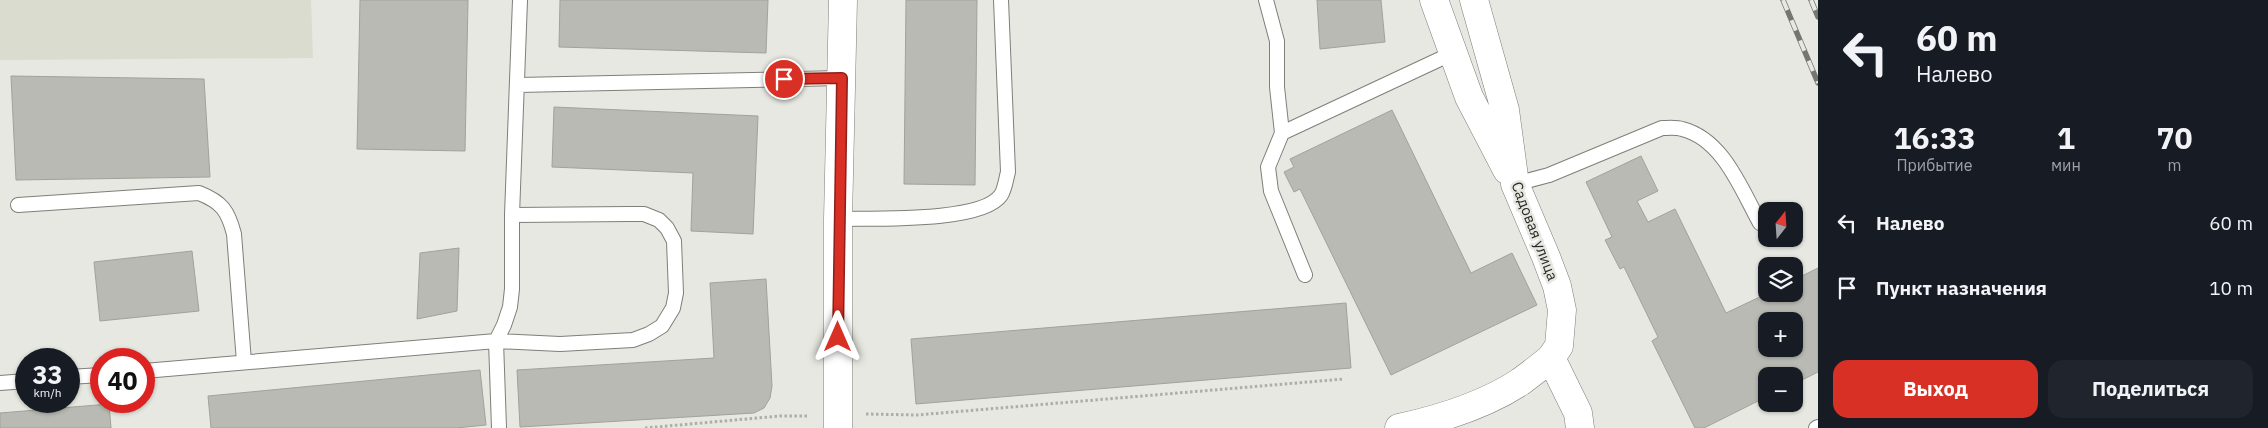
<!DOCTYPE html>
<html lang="ru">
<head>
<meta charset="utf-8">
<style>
	body { margin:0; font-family:"IBM Plex Sans",sans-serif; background:#20242c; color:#f1f3f6; height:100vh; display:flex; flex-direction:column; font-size:19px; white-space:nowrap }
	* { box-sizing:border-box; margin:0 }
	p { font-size:16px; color:#9ea1a6 }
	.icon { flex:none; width:28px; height:28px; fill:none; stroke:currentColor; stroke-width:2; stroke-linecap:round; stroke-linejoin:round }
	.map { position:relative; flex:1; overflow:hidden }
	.drawer { display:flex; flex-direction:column; background:#171b24; width:450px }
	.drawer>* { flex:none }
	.top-card { background:#171b24; color:#f1f3f6; overflow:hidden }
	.needle { width:32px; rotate:17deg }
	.tools { position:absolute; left:1758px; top:202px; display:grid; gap:10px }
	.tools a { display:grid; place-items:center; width:45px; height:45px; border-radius:10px; background:#171b24; box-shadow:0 1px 4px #0004; font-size:25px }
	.speed { position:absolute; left:15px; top:348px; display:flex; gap:10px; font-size:25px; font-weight:700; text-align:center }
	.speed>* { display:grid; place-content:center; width:65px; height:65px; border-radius:50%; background:#171b24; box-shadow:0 1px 4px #0004; line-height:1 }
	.speed small { font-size:12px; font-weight:400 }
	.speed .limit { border:8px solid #d22; background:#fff; color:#111 }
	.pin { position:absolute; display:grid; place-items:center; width:42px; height:42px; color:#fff; margin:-21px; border:2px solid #fff; border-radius:50%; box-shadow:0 1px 5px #0007 }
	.me { position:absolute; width:55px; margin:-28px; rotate:0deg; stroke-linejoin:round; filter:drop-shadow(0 0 4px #0008) }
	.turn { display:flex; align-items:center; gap:18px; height:105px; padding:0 15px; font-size:22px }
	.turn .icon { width:65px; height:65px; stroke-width:2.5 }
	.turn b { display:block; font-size:35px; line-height:42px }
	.eta { display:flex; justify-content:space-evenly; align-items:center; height:85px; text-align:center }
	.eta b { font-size:30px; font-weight:700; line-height:35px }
	.primary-button { display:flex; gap:10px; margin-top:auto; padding:10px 15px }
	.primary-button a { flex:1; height:58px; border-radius:15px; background:#d93025; color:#fff; font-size:20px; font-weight:700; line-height:58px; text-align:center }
	.primary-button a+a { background:#20242c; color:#f1f3f6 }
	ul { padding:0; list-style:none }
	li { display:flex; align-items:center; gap:15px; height:65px; padding:0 15px }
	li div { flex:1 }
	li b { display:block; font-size:19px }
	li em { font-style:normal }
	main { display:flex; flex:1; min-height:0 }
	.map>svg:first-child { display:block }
	.built { fill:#dadccf }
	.building { fill:#b9bab3; stroke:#a0a29b; fill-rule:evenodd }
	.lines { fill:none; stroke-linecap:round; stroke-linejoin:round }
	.service-casing { stroke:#7e7f79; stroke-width:16 }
	.minor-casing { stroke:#7e7f79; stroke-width:29 }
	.tertiary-casing { stroke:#7e7f79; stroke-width:29 }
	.secondary-casing { stroke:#7e7f79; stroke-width:29 }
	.path { stroke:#aeaea9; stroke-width:3; stroke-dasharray:2.5 2.5; stroke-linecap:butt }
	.service { stroke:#fff; stroke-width:14 }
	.minor { stroke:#fff; stroke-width:28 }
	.tertiary { stroke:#fff; stroke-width:28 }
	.secondary { stroke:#fff; stroke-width:28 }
	.rail-casing { stroke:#757571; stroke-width:5.5 }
	.rail { stroke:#e7e8e1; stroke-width:4; stroke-dasharray:11; stroke-linecap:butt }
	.route-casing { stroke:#8d1f18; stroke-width:12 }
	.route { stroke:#d93025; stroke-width:9 }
	.labels { text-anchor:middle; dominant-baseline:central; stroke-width:5; stroke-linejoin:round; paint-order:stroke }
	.street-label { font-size:15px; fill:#292926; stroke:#e7e8e1 }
</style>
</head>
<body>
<main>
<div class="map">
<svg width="1818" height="428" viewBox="0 0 1818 428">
	<rect width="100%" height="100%" fill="#e7e8e1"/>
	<path class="built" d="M 0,0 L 311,0 L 313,58 L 0,60 Z"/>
	<path class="building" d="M 360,0 L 468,0 L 465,151 L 357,149 Z
		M 560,0 L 768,0 L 766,53 L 559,47 Z
		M 906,0 L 977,0 L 975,185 L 904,184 Z
		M 1317,0 L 1381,0 L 1385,42 L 1320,49 Z
		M 11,76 L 204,79 L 210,177 L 16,180 Z
		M 554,107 L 758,116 L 753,234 L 691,231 L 693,173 L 552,167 Z
		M 1392,110 L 1471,273 L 1512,253 L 1537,305 L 1391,375 L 1300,189 L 1294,192 L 1284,172 L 1294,167 L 1290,159 Z
		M 1641,156 L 1658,191 L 1637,201 L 1648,222 L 1675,209 L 1726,313 L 1766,294 L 1794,294 L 1794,280 L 1818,268 L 1818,372 L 1794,384 L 1794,376 L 1766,376 L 1766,397 L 1704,428 L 1695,428 L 1652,341 L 1658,337 L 1624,267 L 1620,269 L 1605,240 L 1612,237 L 1586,182 ZM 1766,321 L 1794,321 L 1794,349 L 1766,349 Z
		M 459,248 L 457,311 L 417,319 L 420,253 Z
		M 192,251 L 199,311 L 100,321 L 94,262 Z
		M 766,279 L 772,386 L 770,398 L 764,408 L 754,413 L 520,427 L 517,370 L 714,358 L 710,283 Z
		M 1346,303 L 1351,368 L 916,404 L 911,339 Z
		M 480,370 L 486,425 L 456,428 L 211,428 L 208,396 Z
		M 109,404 L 111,428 L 0,428 L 0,413 Z"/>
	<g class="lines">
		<g class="service-casing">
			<path id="service" d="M 1266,0 L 1277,41 L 1277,87 L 1282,133 L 1453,53
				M 518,85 L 842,78
				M 1282,133 L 1268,167 L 1271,191 L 1305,275
				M 1515,184 L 1549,175 L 1662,128 C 1668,128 1676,127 1682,129 C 1723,139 1741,189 1760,223
				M 18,205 L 199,193 C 222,202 228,211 234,234 L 244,362
				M 838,219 C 872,218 982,223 1001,195 C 1005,189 1006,179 1008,172 L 1001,0
				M 144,371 L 496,341 L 560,344 L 633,340 L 649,334 L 662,326 L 673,308 L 676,293 L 674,241 L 667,228 L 659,220 L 644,214 L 630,214 L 512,215
				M 69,377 L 101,375
				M 0,383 L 26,381
				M 499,428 L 496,341 L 504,325 L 510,307 L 512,289 L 512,215 L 520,0
				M 1816,428 L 1818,427"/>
		</g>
		<g class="minor-casing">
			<path id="minor" d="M 1434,0 L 1469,97 L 1507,170
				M 1474,0 L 1505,110 L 1515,184 L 1546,257 L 1557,286 L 1562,310 L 1559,346 L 1551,358 L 1578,413 L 1580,428"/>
		</g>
		<g class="tertiary-casing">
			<path id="tertiary" d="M 838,428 L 838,219 L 843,0"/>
		</g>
		<g class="secondary-casing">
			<path id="secondary" d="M 1399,428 C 1440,419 1485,405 1520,382 C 1530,375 1541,366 1551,358"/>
		</g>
		<path class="path" d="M 866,414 L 917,415 L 1344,379
			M 645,428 L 780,416 L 809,416"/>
		<use href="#service" class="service"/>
		<use href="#minor" class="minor"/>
		<use href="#tertiary" class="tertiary"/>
		<use href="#secondary" class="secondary"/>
		<g class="rail-casing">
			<path id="rail" d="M 1783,0 L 1818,83
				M 1811,0 L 1818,17"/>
		</g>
		<use href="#rail" class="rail"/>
	</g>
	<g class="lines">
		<g class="route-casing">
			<path id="route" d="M 784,79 L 842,78 L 838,337"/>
		</g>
		<use href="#route" class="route"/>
	</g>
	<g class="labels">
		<g class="street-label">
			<text transform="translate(1535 231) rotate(69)">Садовая улица</text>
		</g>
	</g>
</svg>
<div class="tools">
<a><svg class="needle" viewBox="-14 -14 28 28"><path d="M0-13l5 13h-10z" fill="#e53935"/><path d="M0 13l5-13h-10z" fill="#9ea1a6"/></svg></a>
<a><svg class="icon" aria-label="layers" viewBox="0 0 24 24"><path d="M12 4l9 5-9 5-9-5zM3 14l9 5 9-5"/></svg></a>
<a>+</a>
<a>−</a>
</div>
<div class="speed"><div>33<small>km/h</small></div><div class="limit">40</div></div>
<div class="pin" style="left:784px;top:79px;background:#d93025"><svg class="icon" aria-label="arrive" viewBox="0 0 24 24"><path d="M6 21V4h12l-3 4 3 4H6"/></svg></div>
<svg class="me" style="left:838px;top:337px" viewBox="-20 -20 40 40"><path d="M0-17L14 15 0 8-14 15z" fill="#d93025" stroke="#fff" stroke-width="4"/></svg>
</div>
<section class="drawer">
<div class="top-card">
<div class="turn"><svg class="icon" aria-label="left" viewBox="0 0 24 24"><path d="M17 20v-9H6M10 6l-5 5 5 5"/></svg><div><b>60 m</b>Налево</div></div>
</div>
<div class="eta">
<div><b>16:33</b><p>Прибытие</p></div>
<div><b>1</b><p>мин</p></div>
<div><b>70</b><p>m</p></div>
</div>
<ul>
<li><svg class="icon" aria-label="left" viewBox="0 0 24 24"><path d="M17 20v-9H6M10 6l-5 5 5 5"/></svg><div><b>Налево</b></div><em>60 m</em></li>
<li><svg class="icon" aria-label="arrive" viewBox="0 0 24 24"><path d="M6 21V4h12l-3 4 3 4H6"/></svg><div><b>Пункт назначения</b></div><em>10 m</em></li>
</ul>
<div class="primary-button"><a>Выход</a><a>Поделиться</a></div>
</section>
</main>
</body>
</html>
